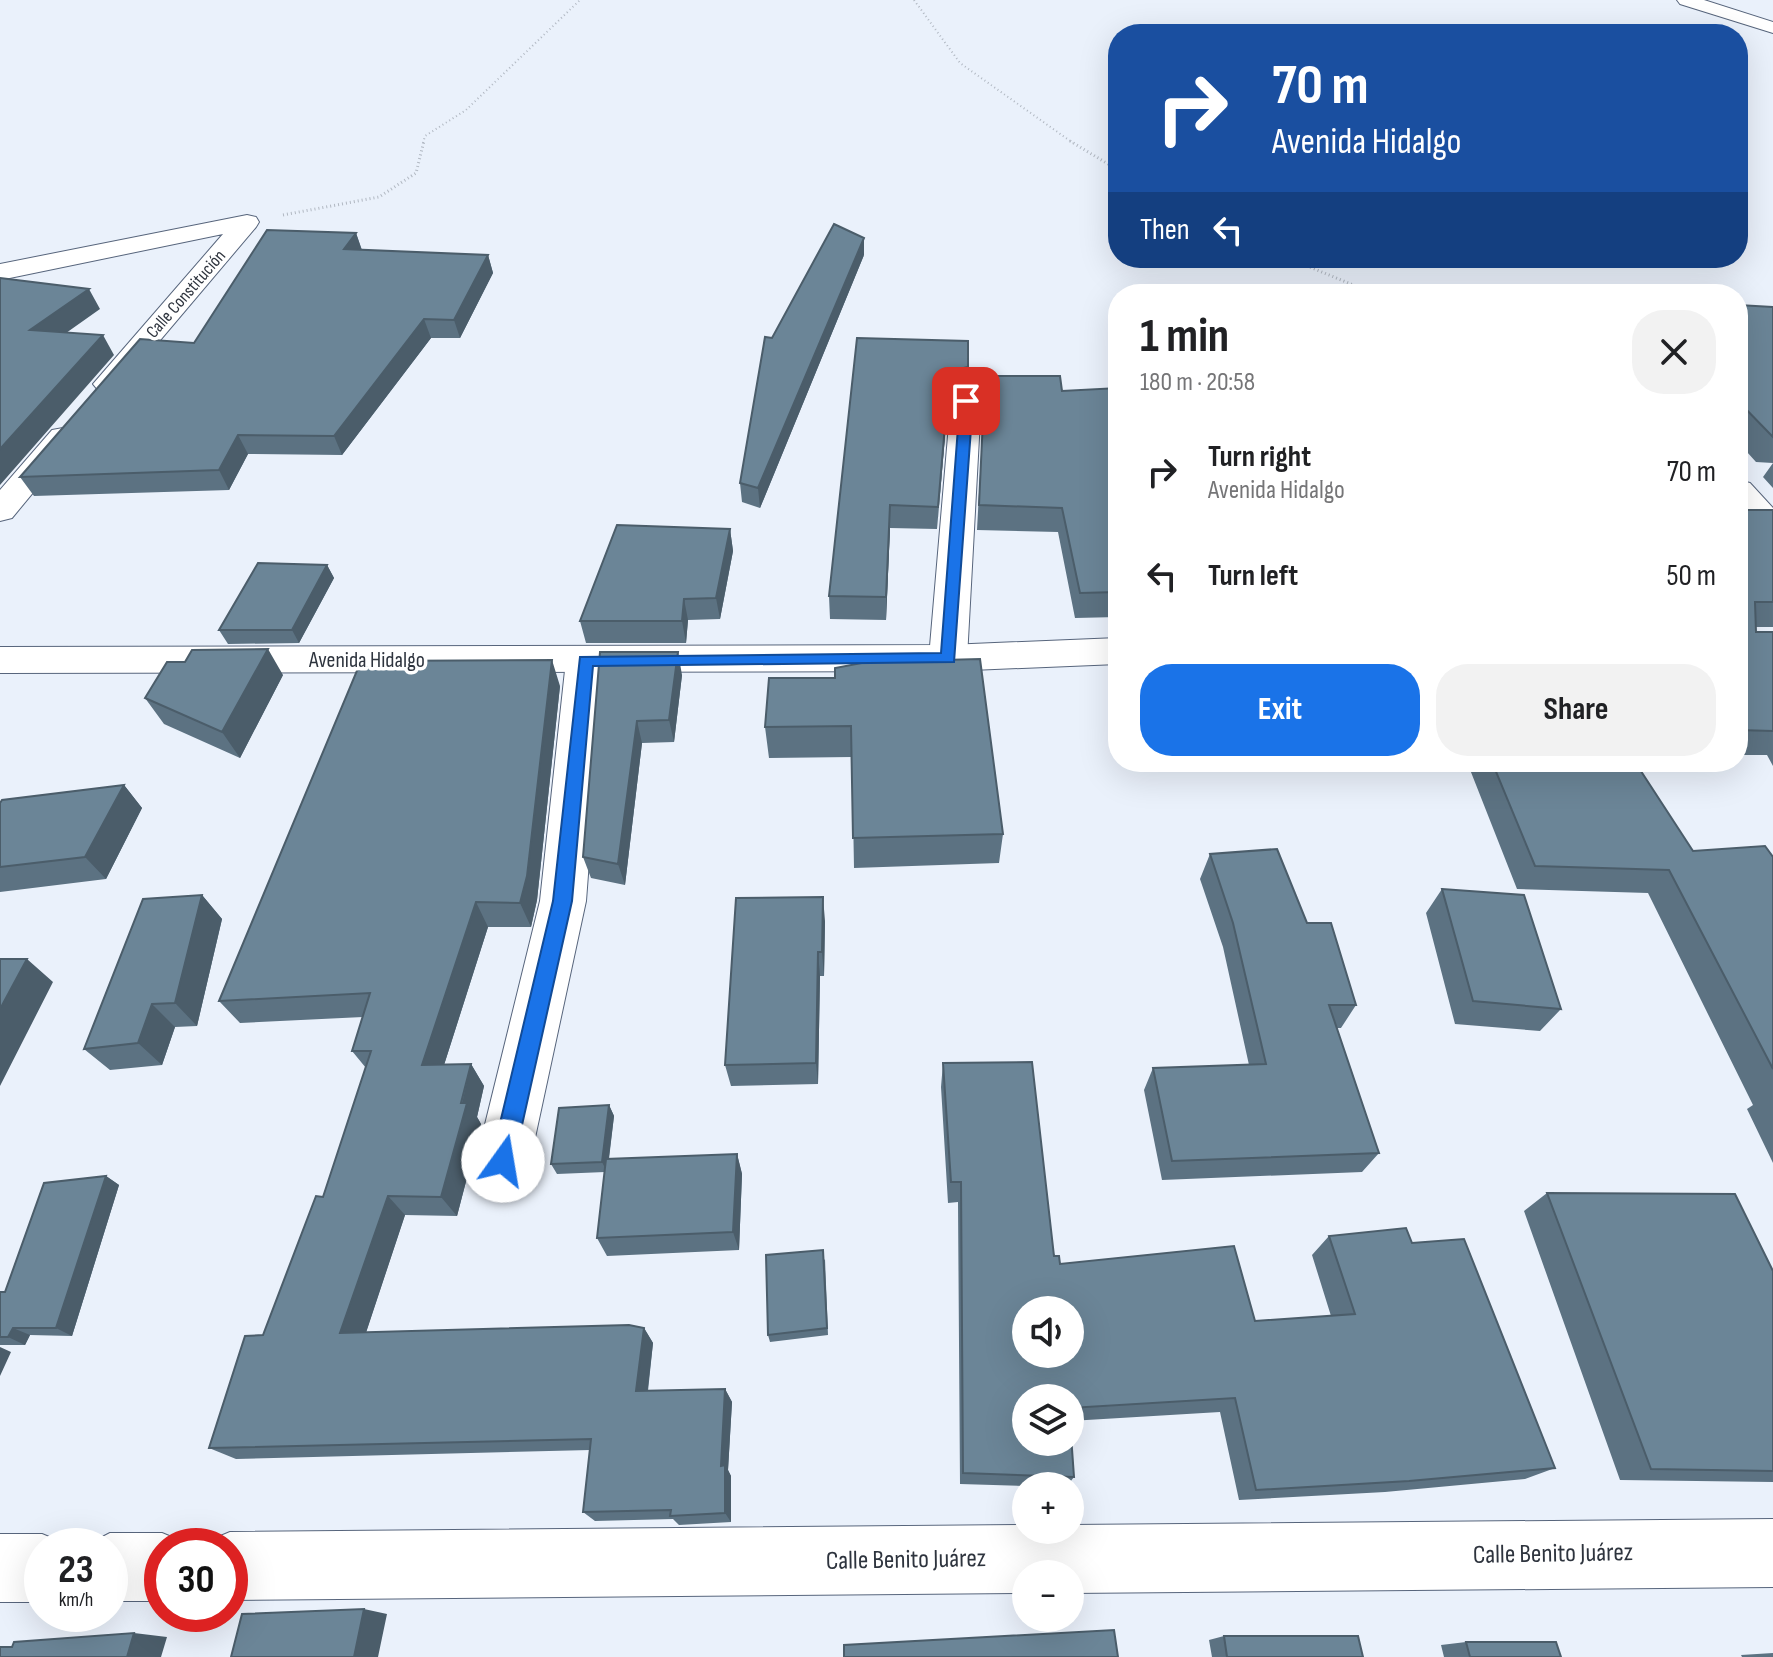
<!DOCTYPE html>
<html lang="en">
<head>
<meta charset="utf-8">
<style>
	body { margin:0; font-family:"Sofia Sans Condensed",sans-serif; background:#f2f2f2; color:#202124; height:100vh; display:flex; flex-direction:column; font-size:30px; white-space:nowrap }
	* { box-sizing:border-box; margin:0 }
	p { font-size:26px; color:#757577 }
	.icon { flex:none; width:44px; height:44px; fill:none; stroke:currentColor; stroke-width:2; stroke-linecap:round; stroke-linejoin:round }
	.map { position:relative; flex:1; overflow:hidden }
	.side { position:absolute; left:1108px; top:284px; width:640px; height:488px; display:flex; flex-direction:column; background:#fff; border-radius:32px; box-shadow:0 8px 32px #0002 }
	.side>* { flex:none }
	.banner { position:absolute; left:1108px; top:24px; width:640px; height:244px; border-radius:32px; box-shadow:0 8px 32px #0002; background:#1a4fa0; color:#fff; overflow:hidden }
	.tools { position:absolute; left:1012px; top:1296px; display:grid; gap:16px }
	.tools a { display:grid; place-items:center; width:72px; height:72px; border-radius:50%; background:#fff; box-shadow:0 8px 32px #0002; font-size:40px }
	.speed { position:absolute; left:24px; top:1528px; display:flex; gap:16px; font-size:40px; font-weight:700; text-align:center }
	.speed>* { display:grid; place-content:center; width:104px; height:104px; border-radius:50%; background:#fff; box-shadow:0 8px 32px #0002; line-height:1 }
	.speed small { font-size:20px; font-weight:400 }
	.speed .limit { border:12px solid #d22; background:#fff; color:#111 }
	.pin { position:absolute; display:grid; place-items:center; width:68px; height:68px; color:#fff; margin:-34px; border-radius:16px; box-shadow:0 4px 12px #0006 }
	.me { position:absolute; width:88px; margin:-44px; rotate:13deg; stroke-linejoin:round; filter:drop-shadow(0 0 6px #0008) }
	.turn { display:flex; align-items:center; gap:28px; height:168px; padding:0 32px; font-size:36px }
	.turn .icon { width:104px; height:104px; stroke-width:2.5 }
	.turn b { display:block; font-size:56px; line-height:68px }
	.then { display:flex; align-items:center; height:76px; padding:0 32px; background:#0003; gap:16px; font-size:30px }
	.round { display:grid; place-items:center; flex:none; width:84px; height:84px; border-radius:32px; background:#f2f2f2 }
	.headline { display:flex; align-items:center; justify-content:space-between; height:136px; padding:0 32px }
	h1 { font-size:48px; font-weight:700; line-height:60px }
	.primary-button { display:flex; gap:16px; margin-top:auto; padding:16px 32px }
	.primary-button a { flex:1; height:92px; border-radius:32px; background:#1a73e8; color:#fff; font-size:32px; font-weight:700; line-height:92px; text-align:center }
	.primary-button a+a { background:#f2f2f2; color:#202124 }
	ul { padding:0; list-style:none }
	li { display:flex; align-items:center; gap:24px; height:104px; padding:0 32px }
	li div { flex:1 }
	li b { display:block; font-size:30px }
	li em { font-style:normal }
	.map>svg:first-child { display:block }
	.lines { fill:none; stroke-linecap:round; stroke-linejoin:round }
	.minor-casing { stroke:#57657c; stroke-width:2 }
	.tertiary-casing { stroke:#57657c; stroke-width:2 }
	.path-far1 { stroke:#b1b8c2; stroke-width:2; stroke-dasharray:1 3; stroke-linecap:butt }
	.path { stroke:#b1b8c2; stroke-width:3; stroke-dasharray:1 3; stroke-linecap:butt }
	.minor { fill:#fff; fill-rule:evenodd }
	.tertiary { fill:#fff; fill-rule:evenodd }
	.wall { fill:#5c7282; fill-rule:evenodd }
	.shaded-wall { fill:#4b5d6a }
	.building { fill:#6b8597; stroke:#4b5d6a; stroke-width:2; fill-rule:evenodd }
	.route { fill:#1a73e8; stroke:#114b97; stroke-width:2 }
	.labels { text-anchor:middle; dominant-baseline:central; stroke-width:7; stroke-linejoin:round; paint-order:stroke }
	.far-street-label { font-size:18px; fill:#2e343e; stroke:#fff }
	.street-label { font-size:22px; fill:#2e343e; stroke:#fff }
	.near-street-label { font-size:26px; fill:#2e343e; stroke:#fff }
</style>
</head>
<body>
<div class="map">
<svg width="1773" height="1657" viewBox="0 0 1773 1657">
	<rect width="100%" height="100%" fill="#eaf1fb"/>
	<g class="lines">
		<g class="minor-casing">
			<path id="minor" d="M 1677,0 L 1704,0 L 1773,22 L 1773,33 L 1680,4 Z
				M 247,215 L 256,217 L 259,222 L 256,227 L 118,390 L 108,393 L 98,390 L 93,384 L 223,234 L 0,280 L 0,264 Z
				M 966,392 L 977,395 L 981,401 L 967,658 L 962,667 L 948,671 L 934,667 L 929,658 L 951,401 L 955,395 Z
				M 63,428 L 74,430 L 79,437 L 12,518 L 0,521 L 0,490 L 52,430 Z
				M 1738,480 L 1750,483 L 1773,508 L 1773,539 L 1761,536 L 1738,510 Z
				M 585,648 L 599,652 L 604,661 L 586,901 L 530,1161 L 522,1180 L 503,1187 L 484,1180 L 476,1161 L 540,901 L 566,661 L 571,652 Z
				M 1773,1519 L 1773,1587 L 1070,1593 L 1070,1574 L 1026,1574 L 1026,1593 L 230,1600 L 230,1546 L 204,1546 L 206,1542 L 230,1532 L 1026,1525 L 1026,1530 L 1070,1530 L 1070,1525 Z
				M 110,1533 L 162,1533 L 186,1543 L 187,1546 L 162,1546 L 162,1601 L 110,1601 L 110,1546 L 85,1546 Z
				M 0,1534 L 42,1534 L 66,1544 L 42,1546 L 42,1602 L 0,1602 Z"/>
		</g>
		<g class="tertiary-casing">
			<path id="tertiary" d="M 1118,638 L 1118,664 L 948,671 L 0,673 L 0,647 L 948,645 Z"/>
		</g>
		<path class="path-far1" d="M 914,0 L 960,63 L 1073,143
			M 423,143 L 425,136 L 466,110 L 580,0"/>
		<path class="path" d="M 1070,141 L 1118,170
			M 283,215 L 379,197 L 416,173 L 424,141
			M 1288,258 L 1375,294"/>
		<use href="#minor" class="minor"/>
		<use href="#tertiary" class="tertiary"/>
	</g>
	<path class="wall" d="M 356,233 L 362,250 L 488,255 L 493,273 L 460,338 L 431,338 L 342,455 L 248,454 L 229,490 L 34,496 L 20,477 L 194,343 Z
		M 864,255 L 760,508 L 742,502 L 740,483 L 772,338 Z
		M 1738,305 L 1773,307 L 1773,488 L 1763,477 L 1773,463 L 1756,462 L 1738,442 Z
		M 968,341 L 966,389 L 954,392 L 948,401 L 937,529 L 890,528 L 886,620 L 830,619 L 829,596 Z
		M 1118,388 L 1118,617 L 1075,618 L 1058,532 L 977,530 L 984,400 L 1062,391 Z
		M 1738,510 L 1773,510 L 1773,627 L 1756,627 L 1756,632 L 1773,632 L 1773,766 L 1767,755 L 1738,755 Z
		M 730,529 L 733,551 L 720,619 L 688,620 L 686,643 L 586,643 L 580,621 Z
		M 327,565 L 334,578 L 299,643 L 228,644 L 219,630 Z
		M 600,652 L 682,675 L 674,742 L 642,743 L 625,885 L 591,878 L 583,857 Z
		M 283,675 L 240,758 L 164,724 L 145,698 Z
		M 835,678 L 1003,834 L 999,863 L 854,868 L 852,757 L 769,758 L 765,727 Z
		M 560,686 L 537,900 L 531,927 L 488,927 L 444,1065 L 471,1064 L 484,1086 L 477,1117 L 481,1124 L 457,1216 L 405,1215 L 366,1332 L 644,1328 L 653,1343 L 648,1391 L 725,1389 L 732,1402 L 728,1470 L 731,1476 L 731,1522 L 679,1525 L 673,1519 L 595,1521 L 583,1512 L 590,1450 L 236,1459 L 209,1448 L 263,1335 L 323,1197 L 366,1068 L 352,1051 L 363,1017 L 240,1023 L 219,1001 Z
		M 1467,762 L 1635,762 L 1693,851 L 1773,857 L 1773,1163 L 1747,1109 L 1753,1105 L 1648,893 L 1517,889 Z
		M 124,785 L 142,808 L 106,879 L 0,892 L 0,803 Z
		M 1210,854 L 1307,923 L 1356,1005 L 1341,1028 L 1337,1028 L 1379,1153 L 1362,1172 L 1162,1180 L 1144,1090 L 1153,1068 L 1249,1065 L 1223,947 L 1200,879 Z
		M 1442,889 L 1561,1009 L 1540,1031 L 1455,1024 L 1426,913 Z
		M 202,895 L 222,919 L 197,1026 L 175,1027 L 162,1065 L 110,1070 L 84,1049 Z
		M 825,921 L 824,976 L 820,976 L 818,1084 L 731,1086 L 725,1065 Z
		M 943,1063 L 1060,1264 L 1255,1321 L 1331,1316 L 1312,1255 L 1329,1236 L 1412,1243 L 1555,1468 L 1525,1479 L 1385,1492 L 1239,1500 L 1220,1412 L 1070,1421 L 1074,1477 L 1067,1486 L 1026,1486 L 960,1484 L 958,1202 L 948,1203 L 941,1087 ZM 1070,1398 L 1070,1442 L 1026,1442 Z
		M 609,1105 L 614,1116 L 609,1159 L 737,1154 L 742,1174 L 739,1250 L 607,1256 L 597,1238 L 605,1172 L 557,1174 L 551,1164 Z
		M 106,1176 L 119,1185 L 72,1336 L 30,1335 L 25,1345 L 0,1345 L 0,1292 L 5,1292 Z
		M 1547,1193 L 1773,1271 L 1773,1482 L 1620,1480 L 1524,1211 Z
		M 825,1259 L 828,1335 L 770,1342 L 768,1335 Z
		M 1224,1636 L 1363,1657 L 1212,1657 L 1209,1640 Z
		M 1466,1642 L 1561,1657 L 1444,1657 L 1441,1645 Z
		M 1773,1653 L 1773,1657 L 1742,1657 L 1741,1655 Z"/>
	<path class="shaded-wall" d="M 356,233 L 362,251 L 344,249 Z
		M 864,238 L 864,255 L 760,508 L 758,488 Z
		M 488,255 L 493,273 L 460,338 L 454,320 Z
		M 89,289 L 100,309 L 42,350 L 30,330 Z
		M 424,319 L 431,338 L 342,455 L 334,436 Z
		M 103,335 L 114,355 L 0,485 L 0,449 Z
		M 968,367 L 966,389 L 954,392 L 948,401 L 937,529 L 949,379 L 955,370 Z
		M 238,435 L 248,454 L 229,490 L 219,470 Z
		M 890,505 L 890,528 L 886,620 L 886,597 Z
		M 730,529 L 733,551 L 720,619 L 716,598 Z
		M 327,565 L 334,578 L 299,643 L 292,630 Z
		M 684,599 L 688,620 L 686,643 L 682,621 Z
		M 268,649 L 283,675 L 240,758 L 222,732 Z
		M 678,652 L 682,675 L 674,742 L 669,720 Z
		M 552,660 L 560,686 L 537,900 L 531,927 L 520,903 Z
		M 637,721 L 642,743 L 625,885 L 618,864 Z
		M 124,785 L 142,808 L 106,879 L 85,857 Z
		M 202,895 L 222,919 L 197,1026 L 175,1003 Z
		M 823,897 L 825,921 L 824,976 L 822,952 Z
		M 476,902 L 488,927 L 437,1087 L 422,1065 Z
		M 818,952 L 820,976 L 818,1084 L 816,1063 Z
		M 27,959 L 53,982 L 0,1086 L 0,1009 Z
		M 152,1004 L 175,1027 L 162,1065 L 138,1043 Z
		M 471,1064 L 484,1086 L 477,1117 L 481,1124 L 457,1216 L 441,1197 Z
		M 609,1105 L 614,1116 L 607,1172 L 602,1162 Z
		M 737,1154 L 742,1174 L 739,1250 L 733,1232 Z
		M 106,1176 L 119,1185 L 72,1336 L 56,1328 Z
		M 388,1196 L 405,1215 L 361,1348 L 340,1333 Z
		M 13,1328 L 30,1335 L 25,1345 L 8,1337 Z
		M 644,1328 L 653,1343 L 646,1404 L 636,1391 Z
		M 0,1347 L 11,1352 L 0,1376 Z
		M 725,1389 L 732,1402 L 728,1470 L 731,1476 L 731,1522 L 725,1513 L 721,1466 Z
		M 364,1609 L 387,1614 L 378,1657 L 354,1657 Z
		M 134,1633 L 167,1637 L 161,1657 L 127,1657 Z"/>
	<path class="building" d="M 834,224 L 864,238 L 758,488 L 740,483 L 765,337 L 772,338 Z
		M 267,230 L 356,233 L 344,249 L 488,255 L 454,320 L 424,319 L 334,436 L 238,435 L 219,470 L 20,477 L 140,339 L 194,343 Z
		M 0,278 L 89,289 L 30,330 L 103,335 L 0,449 Z
		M 1648,287 L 1704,289 L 1708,294 L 1636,294 L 1633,290 L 1652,292 Z
		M 1738,305 L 1773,307 L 1773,437 L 1738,401 Z
		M 857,338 L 968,341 L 968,367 L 955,370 L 949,379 L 938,507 L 890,505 L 886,597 L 829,596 Z
		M 985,376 L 1060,376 L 1062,391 L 1118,388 L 1118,592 L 1080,593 L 1062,508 L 979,505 Z
		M 1738,510 L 1773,510 L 1773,602 L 1755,602 L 1756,632 L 1773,632 L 1773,731 L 1738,730 Z
		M 617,525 L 730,529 L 716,598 L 684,599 L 682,621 L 580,621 Z
		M 258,563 L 327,565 L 292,630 L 219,630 Z
		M 268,649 L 222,732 L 145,698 L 167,662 L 185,662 L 192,650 Z
		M 600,652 L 678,652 L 669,720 L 637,721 L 618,864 L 583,857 Z
		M 980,659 L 1003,834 L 853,838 L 851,726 L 765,727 L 769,678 L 835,678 L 835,668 L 867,662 Z
		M 552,660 L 527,876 L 520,903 L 476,902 L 422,1065 L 471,1064 L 461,1103 L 467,1103 L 441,1197 L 388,1196 L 340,1333 L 629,1325 L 644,1328 L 636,1391 L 725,1389 L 721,1466 L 725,1465 L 725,1513 L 670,1516 L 671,1510 L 583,1512 L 591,1439 L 209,1448 L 245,1336 L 263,1335 L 316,1196 L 323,1197 L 371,1051 L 352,1051 L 370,993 L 219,1001 L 361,661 Z
		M 1492,762 L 1635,762 L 1693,851 L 1765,846 L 1773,857 L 1773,1069 L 1669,870 L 1535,866 Z
		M 124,785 L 85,857 L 0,867 L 0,803 L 2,800 Z
		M 1277,849 L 1307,923 L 1331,923 L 1356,1005 L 1329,1005 L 1379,1153 L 1172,1161 L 1153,1068 L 1266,1064 L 1233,923 L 1210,854 Z
		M 1442,889 L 1524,895 L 1561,1009 L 1473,1001 Z
		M 202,895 L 175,1003 L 152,1004 L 138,1043 L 84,1049 L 143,899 Z
		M 823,897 L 822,952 L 818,952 L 816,1063 L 725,1065 L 736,898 Z
		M 0,959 L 27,959 L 0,1009 Z
		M 1032,1062 L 1054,1256 L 1059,1256 L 1060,1264 L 1234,1246 L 1255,1321 L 1355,1314 L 1329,1236 L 1406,1228 L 1412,1243 L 1464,1239 L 1555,1468 L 1409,1481 L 1256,1490 L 1235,1398 L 1070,1408 L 1070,1398 L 1026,1398 L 1026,1442 L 1070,1442 L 1070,1421 L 1074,1477 L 963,1473 L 961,1182 L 951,1182 L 943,1063 ZM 1026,1310 L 1070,1310 L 1070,1354 L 1026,1354 Z
		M 609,1105 L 602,1162 L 551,1164 L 559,1108 Z
		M 737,1154 L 733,1232 L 597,1238 L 606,1159 Z
		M 106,1176 L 56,1328 L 13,1328 L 8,1337 L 0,1337 L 0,1292 L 5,1292 L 44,1183 Z
		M 1547,1193 L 1735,1194 L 1773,1271 L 1773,1471 L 1651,1469 Z
		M 823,1250 L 827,1328 L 768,1335 L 766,1255 Z
		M 364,1609 L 354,1657 L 231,1657 L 242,1614 Z
		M 1114,1630 L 1118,1657 L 844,1657 L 844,1645 Z
		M 134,1633 L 127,1657 L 0,1657 L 0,1647 L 12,1647 L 14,1642 Z
		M 1224,1636 L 1358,1636 L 1363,1657 L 1227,1657 Z
		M 1466,1642 L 1556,1642 L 1561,1657 L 1470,1657 Z"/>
	<path class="route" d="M 966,397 L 973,401 L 954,662 L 593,666 L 572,901 L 514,1161 L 511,1169 L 503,1172 L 495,1169 L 491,1161 L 553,901 L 580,657 L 941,653 L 960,401 Z"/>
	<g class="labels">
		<g class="far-street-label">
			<text transform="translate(186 294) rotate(-49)">Calle Constitución</text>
		</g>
		<g class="street-label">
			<text x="367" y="660">Avenida Hidalgo</text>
		</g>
		<g class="near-street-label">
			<text transform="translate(1553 1554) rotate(-1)">Calle Benito Juárez</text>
			<text transform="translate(906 1560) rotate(-1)">Calle Benito Juárez</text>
		</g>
	</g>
</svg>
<div class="tools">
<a><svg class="icon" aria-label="sound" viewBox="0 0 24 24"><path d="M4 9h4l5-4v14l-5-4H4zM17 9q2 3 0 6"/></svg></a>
<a><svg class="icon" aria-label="layers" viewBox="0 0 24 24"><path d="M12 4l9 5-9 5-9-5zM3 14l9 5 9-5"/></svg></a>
<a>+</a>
<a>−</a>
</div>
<div class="speed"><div>23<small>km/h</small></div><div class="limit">30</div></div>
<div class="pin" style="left:966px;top:401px;background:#d93025"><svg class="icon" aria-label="arrive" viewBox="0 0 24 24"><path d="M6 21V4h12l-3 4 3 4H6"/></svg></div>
<svg class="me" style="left:503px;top:1161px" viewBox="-20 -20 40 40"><circle r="19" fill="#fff"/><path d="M0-13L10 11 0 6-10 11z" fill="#1a73e8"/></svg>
<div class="banner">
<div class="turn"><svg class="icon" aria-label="right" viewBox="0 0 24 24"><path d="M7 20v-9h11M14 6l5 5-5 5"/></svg><div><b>70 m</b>Avenida Hidalgo</div></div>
<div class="then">Then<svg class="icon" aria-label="left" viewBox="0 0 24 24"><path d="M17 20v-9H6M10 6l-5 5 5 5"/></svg></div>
</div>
<section class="side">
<div class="headline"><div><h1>1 min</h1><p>180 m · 20:58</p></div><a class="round"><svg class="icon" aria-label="close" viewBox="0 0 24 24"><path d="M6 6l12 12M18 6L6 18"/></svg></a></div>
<ul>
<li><svg class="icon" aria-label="right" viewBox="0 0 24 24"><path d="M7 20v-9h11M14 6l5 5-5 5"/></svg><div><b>Turn right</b><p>Avenida Hidalgo</p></div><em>70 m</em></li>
<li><svg class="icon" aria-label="left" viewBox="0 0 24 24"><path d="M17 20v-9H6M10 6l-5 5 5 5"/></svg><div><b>Turn left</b></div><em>50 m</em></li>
</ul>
<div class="primary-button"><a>Exit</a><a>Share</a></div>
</section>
</div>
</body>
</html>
